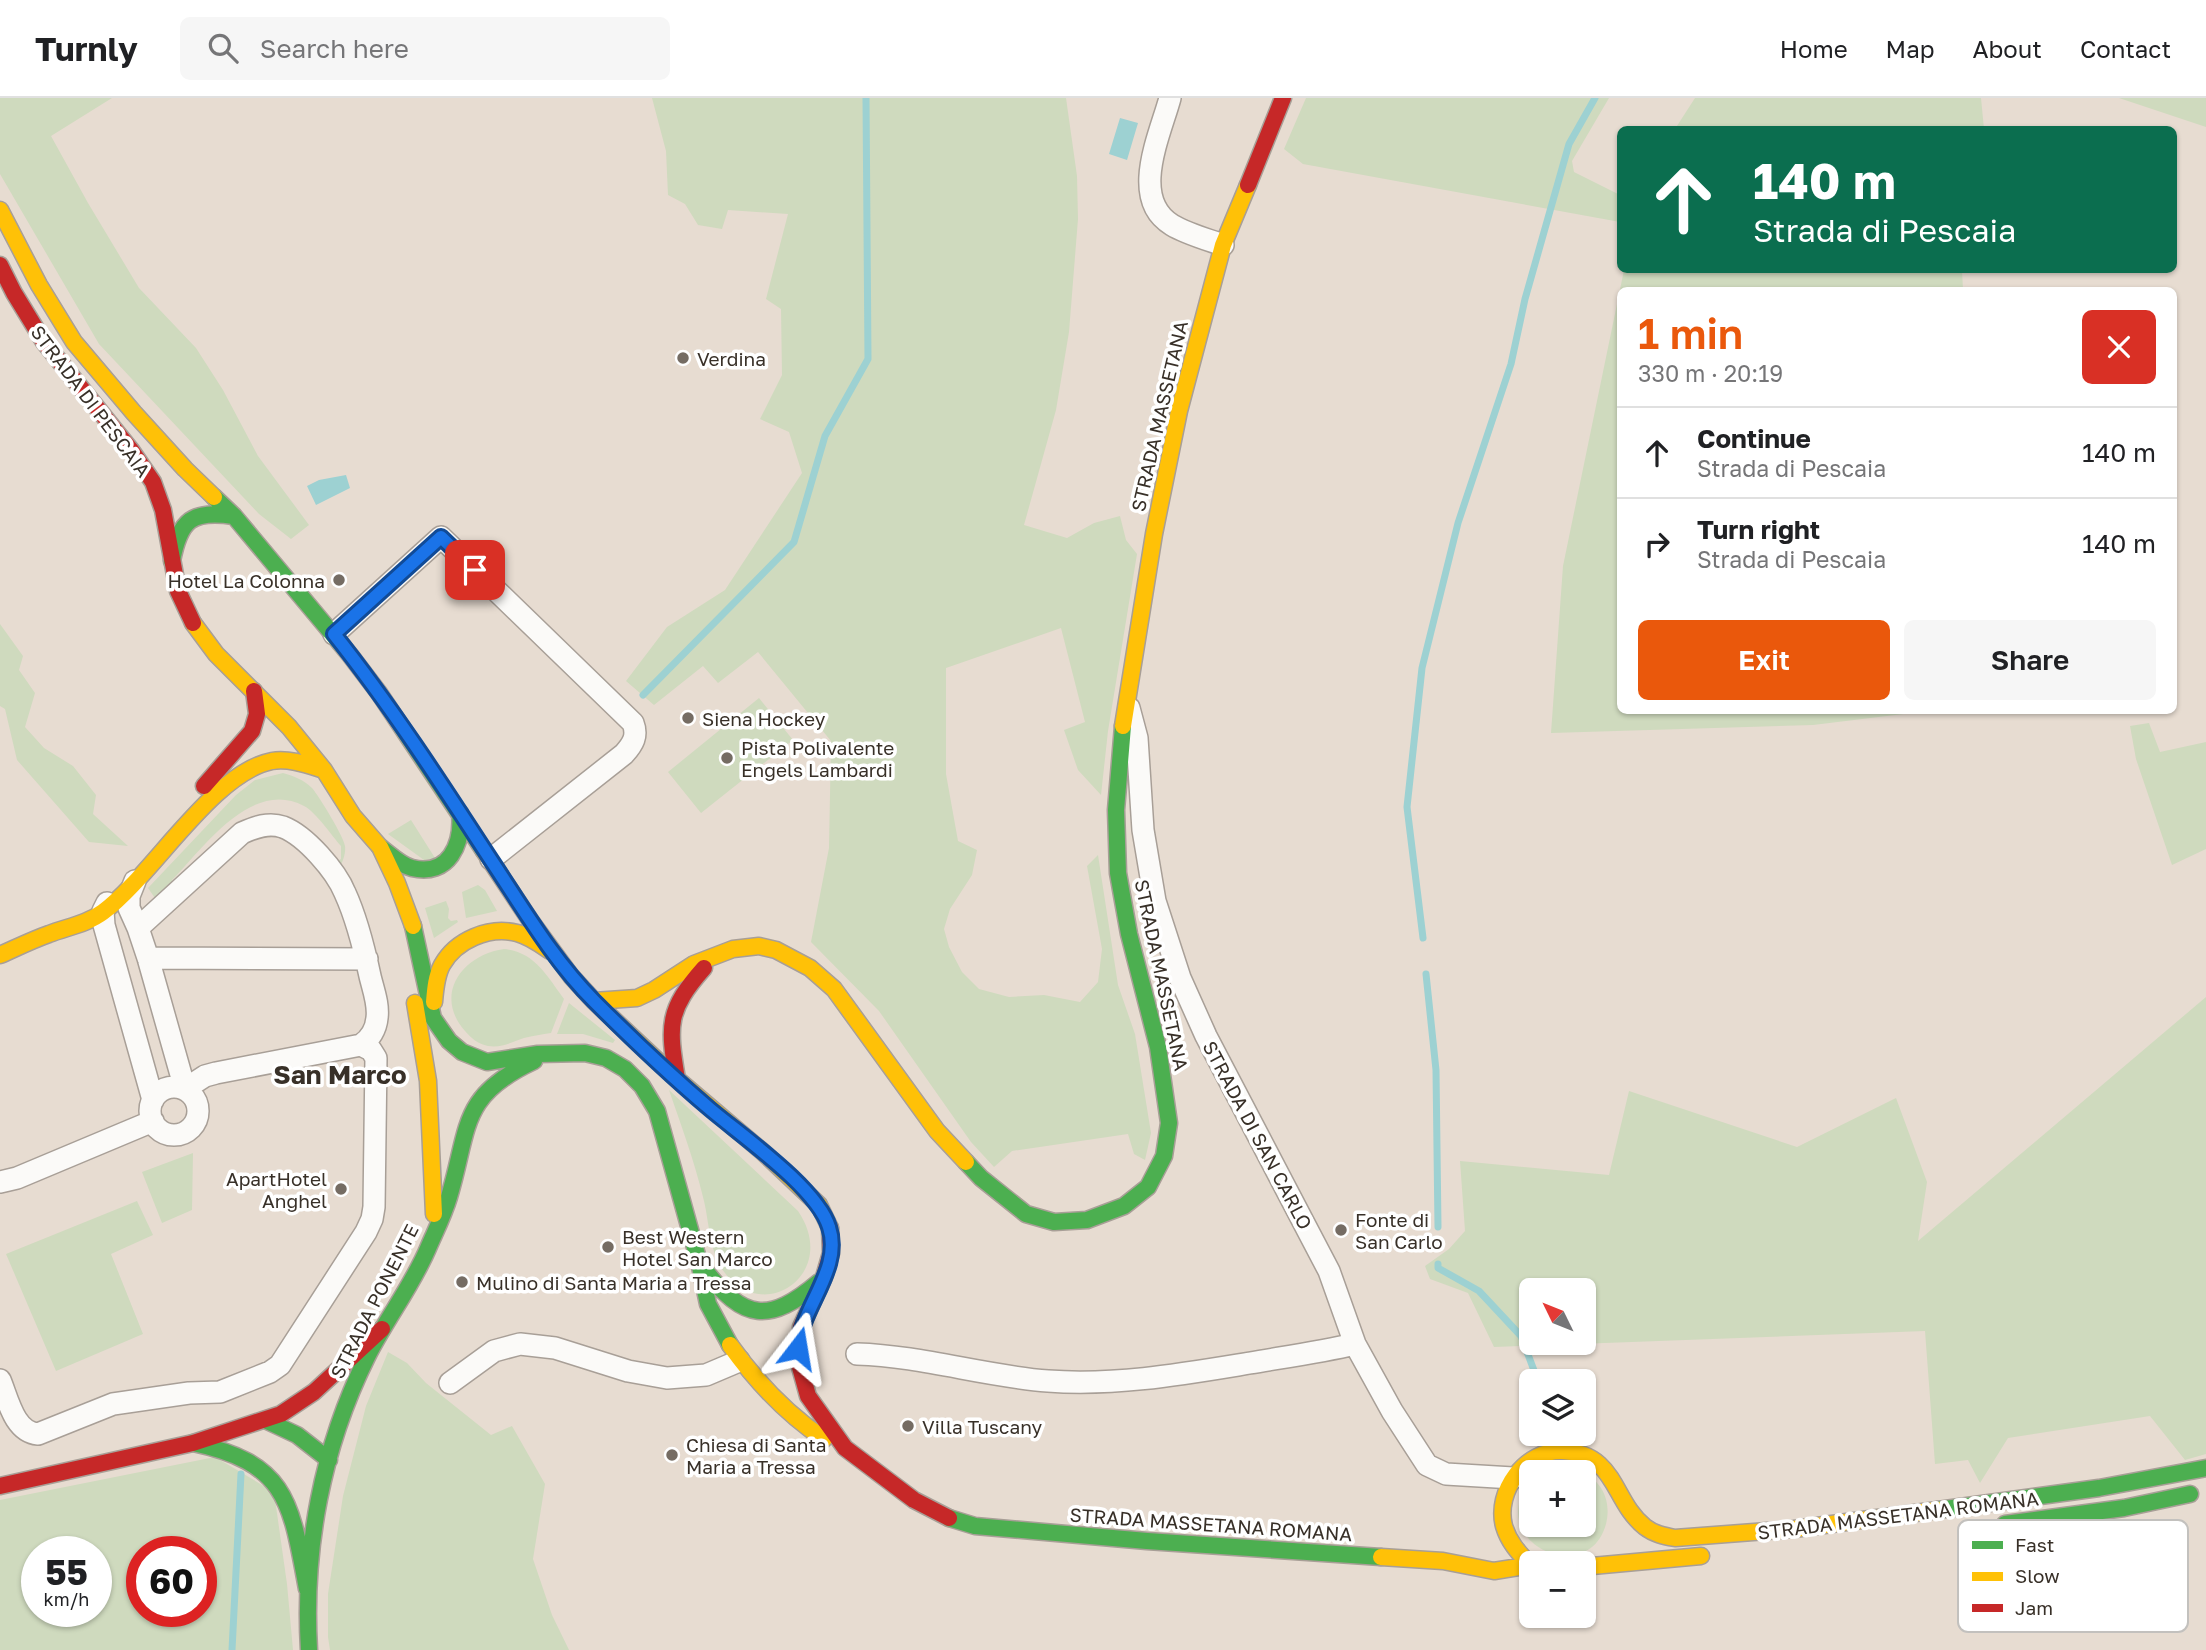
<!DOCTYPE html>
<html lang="en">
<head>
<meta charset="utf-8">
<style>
	body { margin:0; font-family:"Golos Text",sans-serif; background:#f6f6f6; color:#202124; height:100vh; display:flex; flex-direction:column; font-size:26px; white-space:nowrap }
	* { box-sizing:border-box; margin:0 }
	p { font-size:23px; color:#757577 }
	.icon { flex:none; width:38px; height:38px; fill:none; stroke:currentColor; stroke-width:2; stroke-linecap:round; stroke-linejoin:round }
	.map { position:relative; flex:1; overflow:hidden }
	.details { position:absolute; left:1617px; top:189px; width:560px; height:427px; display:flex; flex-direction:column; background:#fff; border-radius:10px; box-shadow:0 2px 5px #0004 }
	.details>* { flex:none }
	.banner { position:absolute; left:1617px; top:28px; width:560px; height:147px; border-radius:10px; box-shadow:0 2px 5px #0004; background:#0b6e4f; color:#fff; overflow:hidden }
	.needle { width:46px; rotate:313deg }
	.buttons { position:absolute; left:1519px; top:1180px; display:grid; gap:14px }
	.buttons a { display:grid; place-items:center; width:77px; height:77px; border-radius:10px; background:#fff; box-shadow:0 2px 5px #0004; font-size:35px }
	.speed { position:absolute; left:21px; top:1438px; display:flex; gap:14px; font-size:35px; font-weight:700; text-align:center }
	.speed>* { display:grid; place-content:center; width:91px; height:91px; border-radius:50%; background:#fff; box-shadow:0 2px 5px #0004; line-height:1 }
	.speed small { font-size:18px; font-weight:400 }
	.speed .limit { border:10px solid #d22; background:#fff; color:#111 }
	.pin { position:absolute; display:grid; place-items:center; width:60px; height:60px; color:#fff; margin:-30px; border-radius:14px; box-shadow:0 4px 10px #0006 }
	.me { position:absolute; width:77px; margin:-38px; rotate:14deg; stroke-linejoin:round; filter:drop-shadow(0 0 5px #0008) }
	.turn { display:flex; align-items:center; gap:24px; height:147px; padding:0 21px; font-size:32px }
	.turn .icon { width:91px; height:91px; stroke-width:2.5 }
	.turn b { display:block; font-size:49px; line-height:60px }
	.round { display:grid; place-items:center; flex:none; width:74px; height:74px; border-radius:10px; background:#f6f6f6 }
	.summary { display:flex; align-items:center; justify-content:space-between; height:119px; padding:0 21px }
	h1 { font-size:42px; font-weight:600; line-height:52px; color:#ea580c }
	.action { display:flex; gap:14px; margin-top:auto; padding:14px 21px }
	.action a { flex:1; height:80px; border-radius:10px; background:#ea580c; color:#fff; font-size:28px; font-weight:600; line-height:80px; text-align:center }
	.action a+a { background:#f6f6f6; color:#202124 }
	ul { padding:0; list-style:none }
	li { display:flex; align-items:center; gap:21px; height:91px; padding:0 21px; border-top:2px solid #e0e0e0 }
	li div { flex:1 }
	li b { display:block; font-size:26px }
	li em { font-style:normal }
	header { display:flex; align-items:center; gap:42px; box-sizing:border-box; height:98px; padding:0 35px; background:#fff; border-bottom:2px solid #e0e0e0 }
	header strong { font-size:33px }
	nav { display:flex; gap:38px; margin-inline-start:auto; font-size:24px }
	.search { width:490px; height:63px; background:#f6f6f6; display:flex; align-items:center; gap:18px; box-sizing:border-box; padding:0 24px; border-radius:10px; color:#757577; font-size:26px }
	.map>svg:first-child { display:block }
	.green { fill:#cfdabe; fill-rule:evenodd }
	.water { fill:#9dd1d2 }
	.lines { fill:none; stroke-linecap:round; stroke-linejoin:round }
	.stream { stroke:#9dd1d2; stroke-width:7 }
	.street-casing { stroke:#a89f97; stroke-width:24 }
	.fast-casing { stroke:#a89f97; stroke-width:19 }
	.slow-casing { stroke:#a89f97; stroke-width:19 }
	.jam-casing { stroke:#a89f97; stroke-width:19 }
	.street { stroke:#fbfaf8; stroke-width:21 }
	.fast { stroke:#4caf50; stroke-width:16 }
	.slow { stroke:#ffc107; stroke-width:16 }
	.jam { stroke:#c62828; stroke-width:16 }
	.route-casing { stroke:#114b97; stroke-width:18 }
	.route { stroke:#1a73e8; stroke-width:12 }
	.poi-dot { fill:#756c63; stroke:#fff; stroke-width:2.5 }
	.labels { text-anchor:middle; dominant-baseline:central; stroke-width:7; stroke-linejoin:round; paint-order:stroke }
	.poi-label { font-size:19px; fill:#383028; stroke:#fff; text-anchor:start }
	.street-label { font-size:19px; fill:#383028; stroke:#fff }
	.district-label { font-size:26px; font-weight:bold; fill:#383028; stroke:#fff }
	.key { fill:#fff; stroke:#c3c1be; stroke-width:2 }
	.key-label { font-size:19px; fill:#383028 }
</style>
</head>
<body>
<header>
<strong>Turnly</strong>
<div class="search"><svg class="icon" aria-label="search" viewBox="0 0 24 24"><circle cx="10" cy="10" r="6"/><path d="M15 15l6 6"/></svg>Search here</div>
<nav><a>Home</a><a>Map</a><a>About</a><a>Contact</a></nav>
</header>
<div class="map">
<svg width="2206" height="1552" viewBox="0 0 2206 1552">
	<rect width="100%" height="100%" fill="#e7dcd1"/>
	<path class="green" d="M 0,0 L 112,0 L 51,38 L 88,105 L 139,190 L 196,250 L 223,292 L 258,358 L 309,427 L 291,441 L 259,416 L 99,246 L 0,76 Z
		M 652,0 L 1066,0 L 1077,78 L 1078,121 L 1069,234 L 1056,312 L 1024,427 L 1067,440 L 1094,425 L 1120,418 L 1126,442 L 1137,456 L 1108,633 L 1101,697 L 1078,672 L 1064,632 L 1085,624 L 1061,530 L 946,570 L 946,676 L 958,743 L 977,752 L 972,777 L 950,811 L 944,831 L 949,849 L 962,874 L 979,891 L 1009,899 L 1044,897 L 1080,904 L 1098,884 L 1102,851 L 1087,768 L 1098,757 L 1118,887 L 1135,936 L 1151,1035 L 1145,1062 L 1134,1056 L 1128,1036 L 1012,1053 L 994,1069 L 971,1044 L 879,913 L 811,844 L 829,750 L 831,643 L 758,554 L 718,585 L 703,568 L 654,607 L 626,583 L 667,529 L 725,492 L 802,375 L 789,334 L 760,321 L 782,277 L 781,211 L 766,201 L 788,116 L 728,112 L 722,131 L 698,127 L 685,106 L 668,97 L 666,53 Z
		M 1306,0 L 1609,0 L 1572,63 L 1574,74 L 1620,97 L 1620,124 L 1303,66 L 1284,51 Z
		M 1695,0 L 1981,0 L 1984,31 L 1675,31 Z
		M 2119,0 L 2206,0 L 2206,29 Z
		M 1624,172 L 1962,172 L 1963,192 L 1620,192 L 1620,612 L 1928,613 L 1813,627 L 1551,635 L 1563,468 Z
		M 0,526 L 23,558 L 19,572 L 35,595 L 25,629 L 44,650 L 73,668 L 96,697 L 93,716 L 128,748 L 89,744 L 17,662 L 5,611 L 0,608 Z
		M 759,600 L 793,642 L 701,715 L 668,674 Z
		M 2149,625 L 2160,654 L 2206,644 L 2206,751 L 2172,767 L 2136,661 L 2130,628 Z
		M 283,675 C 294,678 304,682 312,690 C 319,698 344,739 345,748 C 346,755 343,763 340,769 L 334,765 L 341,761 L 341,748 C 332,738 316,714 304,708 C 252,680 204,749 172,782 L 175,787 L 157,803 L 148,790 L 236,697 L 255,682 Z
		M 411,722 L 435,760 L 424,762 L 388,736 Z
		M 478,787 L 485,792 L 497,813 L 466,820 L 462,794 Z
		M 446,803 L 449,811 L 448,820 L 451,823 L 457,822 L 458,824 L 434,840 L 425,810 Z
		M 504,851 C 535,854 547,878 564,901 L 551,935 C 542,936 533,938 524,940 C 511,944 503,950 488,948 C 478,946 471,940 465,933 C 433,897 462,857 504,851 Z
		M 2206,899 L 2206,1356 L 2185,1362 L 2150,1318 L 2008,1340 L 1980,1385 L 1968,1362 L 1935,1366 L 1925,1233 L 1494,1249 L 1468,1195 L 1430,1181 L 1425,1168 L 1449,1151 L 1465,1133 L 1460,1063 L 1609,1077 L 1629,993 L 1797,1049 L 1896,1000 L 1927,1084 L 1918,1143 ZM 1531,1192 L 1584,1192 L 1584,1244 L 1531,1244 Z
		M 569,905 L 615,942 L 613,945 L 583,936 L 557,936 Z
		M 669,992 L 798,1113 C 841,1176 761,1230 722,1171 C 709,1151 709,1121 703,1099 C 694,1062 681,1027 669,992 Z
		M 193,1055 L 192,1112 L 162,1125 L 142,1074 Z
		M 137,1103 L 153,1137 L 111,1156 L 143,1236 L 56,1273 L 6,1156 Z
		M 388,1254 L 407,1265 L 426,1285 L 491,1337 L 512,1328 L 545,1386 L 533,1461 L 552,1517 L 569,1552 L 330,1552 L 328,1539 L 328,1496 L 343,1398 L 366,1308 Z
		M 215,1359 L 274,1394 L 287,1486 L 293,1552 L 0,1552 L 0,1402 ZM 37,1454 L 96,1454 L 96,1514 L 37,1514 ZM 142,1454 L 201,1454 L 201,1514 L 142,1514 Z
		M 1554,1369 C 1573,1369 1590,1373 1601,1390 C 1608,1401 1609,1414 1606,1426 C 1588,1492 1482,1444 1531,1382 L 1531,1426 L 1584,1426 L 1584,1374 L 1543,1374 Z"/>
	<path class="water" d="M 1120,20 L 1138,25 L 1127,62 L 1109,56 Z
		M 346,377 L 350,390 L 316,407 L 307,388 L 319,382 Z"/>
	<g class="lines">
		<path class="stream" d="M 643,597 L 794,444 L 825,338 L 868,261 L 866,0
			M 1423,840 L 1407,709 L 1422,570 L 1458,425 L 1511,266 L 1525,201 L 1569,46 L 1595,0
			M 1426,876 L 1436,972 L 1438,1129
			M 1438,1166 L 1438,1170 L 1479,1193 L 1521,1238 L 1538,1283
			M 232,1552 L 241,1376"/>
		<g class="street-casing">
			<path id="street" d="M 1170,0 C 1160,37 1129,101 1172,127 C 1187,136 1206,141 1223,147
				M 334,536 L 441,439 L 633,625 C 638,638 633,646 624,656 L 491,761
				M 1129,610 L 1137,640 L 1143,732 L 1155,803 L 1180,880 L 1206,938 L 1329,1173 L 1355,1246 L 1392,1313 L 1427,1367 L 1446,1376 L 1513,1380
				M 135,783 L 129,798 L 129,810 L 138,830 L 148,860 L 185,991 L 205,978 L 216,975 L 361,947 C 370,941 376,931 377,920 C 379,906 373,891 370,878 C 364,850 357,821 345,795 C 336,773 306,738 283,729 C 269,724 255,729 242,735 L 138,830
				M 107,805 L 103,813 L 104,827 L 153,1002
				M 148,860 L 367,861
				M150 1013a24 24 0 1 1 48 0a24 24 0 1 1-48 0Z
				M 0,1084 L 17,1080 L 153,1023
				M 857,1256 C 922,1258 983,1278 1048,1283 C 1116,1288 1183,1276 1250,1265 C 1285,1259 1321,1254 1355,1246
				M 0,1282 C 8,1301 14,1334 38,1336 L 113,1306 L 189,1295 L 220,1294 L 270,1274 L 280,1267 L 366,1134 L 372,1121 L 374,1109 L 376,960 L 371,952 L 361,947
				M 450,1285 L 494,1253 L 520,1246 L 555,1250 L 628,1273 L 667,1280 L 706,1277 L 739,1263"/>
		</g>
		<g class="fast-casing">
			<path id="fast" d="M 214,399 L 234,418 L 350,557 L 379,595 L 484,753
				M 172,463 C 180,421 192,412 234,418
				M 380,749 C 390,756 400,767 412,770 C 449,779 463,746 460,715
				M 413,828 L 433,920 L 449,943 L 462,954 L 487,964 L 538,956 L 585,955 L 606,960 L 625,971 L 642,988 L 657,1013 L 699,1164 L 708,1206 L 730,1247
				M 966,1064 L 981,1080 L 1026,1116 L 1054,1124 L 1087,1122 L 1124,1108 L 1148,1089 L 1164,1058 L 1169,1025 L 1158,949 L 1129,836 L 1118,775 L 1116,712 L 1123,628
				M 704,1171 C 744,1223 769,1226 819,1184
				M 265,1322 L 297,1337 L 329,1362
				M 193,1345 C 288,1365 291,1405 307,1491
				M 1938,1412 L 2099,1390 L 2206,1370
				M 949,1420 L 975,1428 L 1147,1443 L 1381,1459
				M 2005,1426 L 2124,1410 L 2190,1396
				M 309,1552 C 303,1451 322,1350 367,1259 C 386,1221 413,1187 429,1148 C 436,1132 444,1116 449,1099 C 470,1029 459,998 534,963"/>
		</g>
		<g class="slow-casing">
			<path id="slow" d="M 0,112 L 39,187 L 74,244 L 134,315 L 185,371 L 214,399
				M 193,525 L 216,556 L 289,629 L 324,672 L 353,718 L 380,749 L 397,785 L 413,828
				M 1123,628 L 1154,436 L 1179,313 L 1223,147 L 1248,87
				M 484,753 L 530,822 L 571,878 L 594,903 L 677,981 L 763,1054 L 819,1107 L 830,1130
				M 0,857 C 16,850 32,842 49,836 C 67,829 87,826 103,814 C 153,777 212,675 272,663 C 289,660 308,667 324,672
				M 594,903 L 637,900 L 654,892 L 694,866 L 733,851 L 759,848 L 776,852 L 810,870 L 834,891 L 937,1033 L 966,1064
				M 434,904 C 435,892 436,878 442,867 C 456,842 489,828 517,835 C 529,838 540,846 550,853
				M 415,905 L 428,983 L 434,1116
				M 730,1247 C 755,1282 788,1317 824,1341
				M 1381,1459 L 1443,1463 L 1494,1473 L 1531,1467
				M 1531,1468 C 1520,1456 1509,1445 1504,1428 C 1495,1394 1525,1352 1562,1353 C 1617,1355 1612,1403 1645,1429 C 1654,1436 1664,1438 1675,1440 L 1794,1431 L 1938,1412
				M 1584,1471 L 1592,1468 L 1701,1458"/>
		</g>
		<g class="jam-casing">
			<path id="jam" d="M 1248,87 L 1283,0
				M 0,167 L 14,195 L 44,244 L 131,352 L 153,384 L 163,412 L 178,493 L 193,525
				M 204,688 L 252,633 L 257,616 L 254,593
				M 677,981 C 668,927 667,912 704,870
				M 830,1130 L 831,1155 L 824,1179 L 801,1229 L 798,1262 L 808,1298 L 845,1350 L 914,1402 L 949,1420
				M 0,1388 L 193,1345 L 281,1316 L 314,1294 L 382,1231"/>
		</g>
		<use href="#street" class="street"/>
		<use href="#fast" class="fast"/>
		<use href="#slow" class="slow"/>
		<use href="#jam" class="jam"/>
	</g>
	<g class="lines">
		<g class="route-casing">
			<path id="route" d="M 475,472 L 441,439 L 334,536 C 391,608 441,685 491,762 C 523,810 553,862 594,903 C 631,940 670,977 710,1011 C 743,1039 817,1090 829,1129 C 843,1171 801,1209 798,1250"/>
		</g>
		<use href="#route" class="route"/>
	</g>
	<g class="poi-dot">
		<circle cx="683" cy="260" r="7"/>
		<circle cx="339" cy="482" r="7"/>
		<circle cx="688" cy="620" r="7"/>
		<circle cx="727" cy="660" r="7"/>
		<circle cx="341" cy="1091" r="7"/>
		<circle cx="1341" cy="1132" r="7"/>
		<circle cx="608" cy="1149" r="7"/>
		<circle cx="462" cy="1184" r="7"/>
		<circle cx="908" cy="1328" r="7"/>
		<circle cx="672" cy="1357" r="7"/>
	</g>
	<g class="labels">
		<g class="poi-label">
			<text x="697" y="260">Verdina</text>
			<text x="325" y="482" text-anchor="end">Hotel La Colonna</text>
			<text x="702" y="620">Siena Hockey</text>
			<text x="741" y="649">Pista Polivalente<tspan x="741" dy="22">Engels Lambardi</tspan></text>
			<text x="327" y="1080" text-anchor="end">ApartHotel<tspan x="327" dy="22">Anghel</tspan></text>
			<text x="1355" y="1121">Fonte di<tspan x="1355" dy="22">San Carlo</tspan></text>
			<text x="622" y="1138">Best Western<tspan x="622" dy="22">Hotel San Marco</tspan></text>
			<text x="476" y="1184">Mulino di Santa Maria a Tressa</text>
			<text x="922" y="1328">Villa Tuscany</text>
			<text x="686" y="1346">Chiesa di Santa<tspan x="686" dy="22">Maria a Tressa</tspan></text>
		</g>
		<g class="street-label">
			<text transform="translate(91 303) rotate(53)">STRADA DI PESCAIA</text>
			<text transform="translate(1159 318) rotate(-77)">STRADA MASSETANA</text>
			<text transform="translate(1162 877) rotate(78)">STRADA MASSETANA</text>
			<text transform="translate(1258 1037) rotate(62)">STRADA DI SAN CARLO</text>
			<text transform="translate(374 1203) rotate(-63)">STRADA PONENTE</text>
			<text transform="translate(1898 1417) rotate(-7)">STRADA MASSETANA ROMANA</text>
			<text transform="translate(1211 1426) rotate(4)">STRADA MASSETANA ROMANA</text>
		</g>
		<g class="district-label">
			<text x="340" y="976">San Marco</text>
		</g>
	</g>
	<rect x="1958" y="1422" width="230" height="112" rx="10" class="key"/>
	<rect x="1972" y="1443" width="31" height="8" fill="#4caf50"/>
	<rect x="1972" y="1474" width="31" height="9" fill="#ffc107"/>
	<rect x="1972" y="1506" width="31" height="8" fill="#c62828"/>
	<g class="key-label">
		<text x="2015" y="1454">Fast</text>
		<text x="2015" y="1485">Slow</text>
		<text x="2015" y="1517">Jam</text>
	</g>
</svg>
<div class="buttons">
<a><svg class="needle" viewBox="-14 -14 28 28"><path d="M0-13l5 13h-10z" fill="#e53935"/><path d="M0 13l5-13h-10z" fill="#757577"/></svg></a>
<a><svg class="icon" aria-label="layers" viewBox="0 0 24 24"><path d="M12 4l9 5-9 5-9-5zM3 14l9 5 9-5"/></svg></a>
<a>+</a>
<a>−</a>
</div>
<div class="speed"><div>55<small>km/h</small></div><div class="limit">60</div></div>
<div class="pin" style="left:475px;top:472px;background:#d93025"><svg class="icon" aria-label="arrive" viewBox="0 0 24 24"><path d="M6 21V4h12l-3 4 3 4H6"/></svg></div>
<svg class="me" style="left:798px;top:1250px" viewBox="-20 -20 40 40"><path d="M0-17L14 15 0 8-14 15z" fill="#1a73e8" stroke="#fff" stroke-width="4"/></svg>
<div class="banner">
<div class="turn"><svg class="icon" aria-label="ahead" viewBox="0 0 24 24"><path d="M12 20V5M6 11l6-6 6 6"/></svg><div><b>140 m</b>Strada di Pescaia</div></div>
</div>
<section class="details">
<div class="summary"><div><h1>1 min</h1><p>330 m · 20:19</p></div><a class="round" style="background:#d93025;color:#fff"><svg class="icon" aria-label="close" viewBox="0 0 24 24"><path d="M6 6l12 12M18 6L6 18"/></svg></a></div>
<ul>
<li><svg class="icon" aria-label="ahead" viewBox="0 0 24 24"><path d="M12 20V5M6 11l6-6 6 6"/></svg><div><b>Continue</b><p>Strada di Pescaia</p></div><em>140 m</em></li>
<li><svg class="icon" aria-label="right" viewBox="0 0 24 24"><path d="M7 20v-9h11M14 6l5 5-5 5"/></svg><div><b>Turn right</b><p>Strada di Pescaia</p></div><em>140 m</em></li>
</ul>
<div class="action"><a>Exit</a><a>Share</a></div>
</section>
</div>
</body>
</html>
